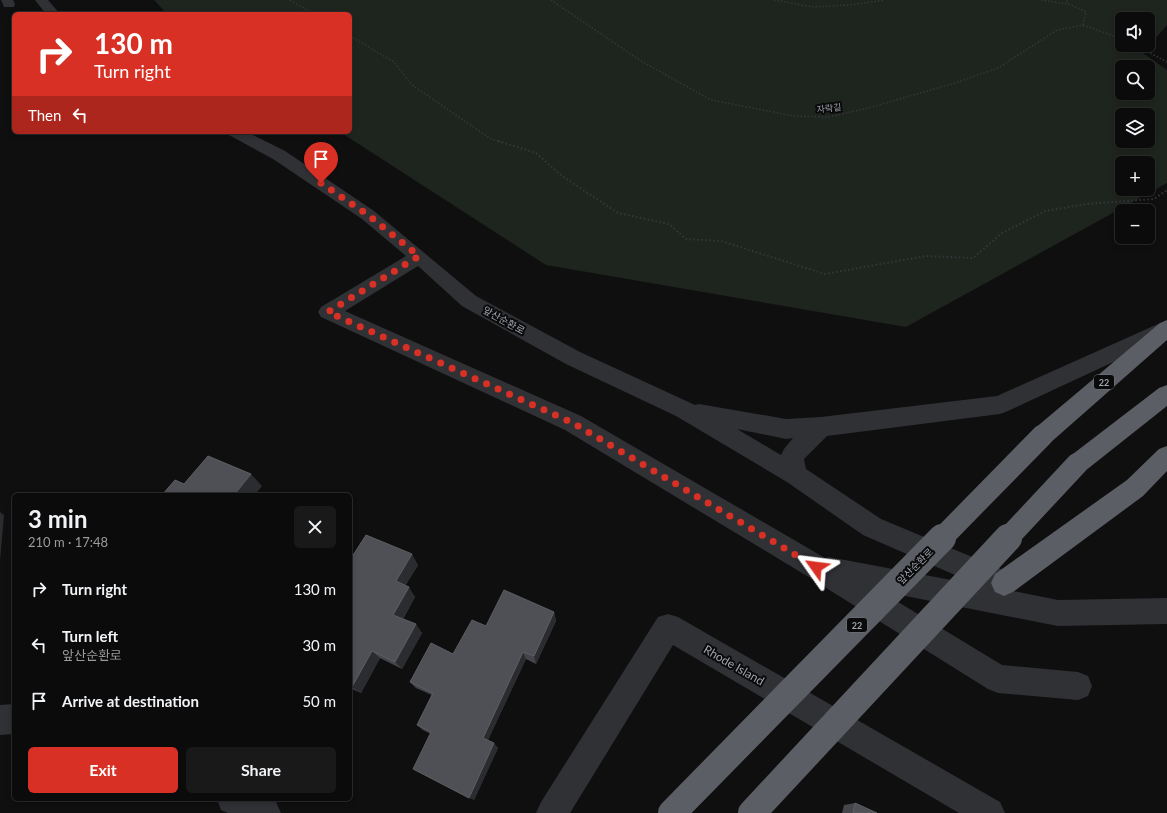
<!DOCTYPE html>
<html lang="en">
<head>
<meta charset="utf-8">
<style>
	body { margin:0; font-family:Lato,"Noto Sans KR",sans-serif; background:#19191a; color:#f1f3f6; height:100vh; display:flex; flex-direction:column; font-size:15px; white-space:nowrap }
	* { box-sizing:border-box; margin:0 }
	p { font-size:13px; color:#9a9b9d }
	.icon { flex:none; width:22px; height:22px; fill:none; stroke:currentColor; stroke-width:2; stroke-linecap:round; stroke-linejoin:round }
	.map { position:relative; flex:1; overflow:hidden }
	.side { position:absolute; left:12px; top:493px; width:340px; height:308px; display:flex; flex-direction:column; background:#0b0b0c; border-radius:6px; box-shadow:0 2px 6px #0003,0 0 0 1px #2b2b2d }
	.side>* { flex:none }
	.guide { position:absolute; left:12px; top:12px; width:340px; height:122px; border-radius:6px; box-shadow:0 2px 6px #0003,0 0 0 1px #2b2b2d; background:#d93025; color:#fff; overflow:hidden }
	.buttons { position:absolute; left:1115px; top:12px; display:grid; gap:8px }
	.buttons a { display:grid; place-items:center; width:40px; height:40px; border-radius:6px; background:#0b0b0c; box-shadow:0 2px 6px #0003,0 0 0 1px #2b2b2d; font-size:20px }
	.pin { position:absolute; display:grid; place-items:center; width:34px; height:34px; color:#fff; margin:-41px -17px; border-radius:50% 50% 50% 0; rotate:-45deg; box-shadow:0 0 4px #0007 }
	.pin .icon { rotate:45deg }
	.me { position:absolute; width:44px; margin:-22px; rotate:301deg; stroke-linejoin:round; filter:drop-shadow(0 0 3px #0008) }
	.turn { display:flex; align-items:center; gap:14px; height:84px; padding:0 16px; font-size:18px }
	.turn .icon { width:52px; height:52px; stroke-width:2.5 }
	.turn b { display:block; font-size:28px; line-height:34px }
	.then { display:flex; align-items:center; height:38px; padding:0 16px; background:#0003; gap:8px; font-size:15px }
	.round { display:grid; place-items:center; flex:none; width:42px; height:42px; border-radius:6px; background:#19191a }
	.overview { display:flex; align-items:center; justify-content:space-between; height:68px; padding:0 16px }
	h1 { font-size:24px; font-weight:700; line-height:30px }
	.primary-button { display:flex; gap:8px; margin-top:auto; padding:8px 16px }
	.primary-button a { flex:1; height:46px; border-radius:6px; background:#d93025; color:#fff; font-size:16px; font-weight:700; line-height:46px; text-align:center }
	.primary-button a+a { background:#19191a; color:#f1f3f6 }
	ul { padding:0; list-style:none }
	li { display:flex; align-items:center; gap:12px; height:56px; padding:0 16px }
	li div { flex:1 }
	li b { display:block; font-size:15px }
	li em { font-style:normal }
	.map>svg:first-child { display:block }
	.green { fill:#1e241e; fill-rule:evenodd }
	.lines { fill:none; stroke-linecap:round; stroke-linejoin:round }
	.path-far1 { stroke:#36373c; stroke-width:1.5; stroke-dasharray:1.5 2; stroke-linecap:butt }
	.path { stroke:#36373c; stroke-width:2; stroke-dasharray:1.5 2.5; stroke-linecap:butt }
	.minor { fill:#303135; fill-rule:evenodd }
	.highway { fill:#5c5e65; fill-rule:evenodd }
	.highway-bridge-far1 { stroke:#5c5e65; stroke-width:22 }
	.highway-bridge { stroke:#5c5e65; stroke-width:28 }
	.wall { fill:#45464b }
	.shaded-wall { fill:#2b2c2f }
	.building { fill:#4f5056; stroke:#5c5e64 }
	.route { stroke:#d93025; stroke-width:7; stroke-dasharray:0 12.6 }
	.labels { text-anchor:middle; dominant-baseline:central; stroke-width:4; stroke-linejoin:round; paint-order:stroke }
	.far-street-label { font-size:9px; fill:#a1a5b0; stroke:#0a0a0b }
	.shield { fill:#0a0a0b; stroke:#74767e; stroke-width:1 }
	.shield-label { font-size:9px; font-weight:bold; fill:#a1a5b0 }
	.street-label { font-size:10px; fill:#a1a5b0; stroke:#0a0a0b }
	.near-street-label { font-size:12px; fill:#a1a5b0; stroke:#0a0a0b }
</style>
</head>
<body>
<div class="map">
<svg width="1167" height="813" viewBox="0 0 1167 813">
	<rect width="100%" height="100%" fill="#0f0f10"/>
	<path class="green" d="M 154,0 L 1167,0 L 1167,25 L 1143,53 L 1167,70 L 1167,183 L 906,327 L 546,265 L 340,132 L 350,132 L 350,14 L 167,14 ZM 1122,19 L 1148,19 L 1148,45 L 1122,45 ZM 1122,67 L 1148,67 L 1148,93 L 1122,93 ZM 1122,115 L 1148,115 L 1148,141 L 1122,141 ZM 1122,163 L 1148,163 L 1148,189 L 1122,189 Z"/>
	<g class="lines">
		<path class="path-far1" d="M 290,0 L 314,14
			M 551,0 L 641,61 L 711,100 L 794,116 L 829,117 L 872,107 L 955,83 L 998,68 L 1057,30 L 1083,25 L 1086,12 L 1069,4 L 1066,0
			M 774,0 L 813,7 L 849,5 L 885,0
			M 1041,0 L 1068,4
			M 1083,25 L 1122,39
			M 350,36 L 394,62 L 412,85 L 491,139 L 501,142
			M 1135,45 L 1167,62"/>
		<path class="path" d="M 498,141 L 536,153 L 562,176 L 618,213 L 669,224 L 686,239 L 721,241 L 825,274 L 926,256 L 973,258 L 1002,233 L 1045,211 L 1087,204 L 1154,199 L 1167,190"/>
		<path class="minor" d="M 1,0 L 13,0 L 15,4 L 14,7 L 4,7 Z
			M 35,0 L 48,0 L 60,14 L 46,14 Z
			M 227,132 L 247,132 L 285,151 L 374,211 L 476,296 L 580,352 L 695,405 L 699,404 L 786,419 L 821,417 L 997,396 L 1158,324 L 1167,322 L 1167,337 L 1008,411 L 1000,414 L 827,436 L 804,459 L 806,469 L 881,519 L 1013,574 L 1017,583 L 1013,591 L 1058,600 L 1167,598 L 1167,624 L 1058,626 L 880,591 L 1002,665 L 1078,672 L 1088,676 L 1092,686 L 1088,696 L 1078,700 L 998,693 L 988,689 L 807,576 L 565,430 L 321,317 L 318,312 L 321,307 L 406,256 L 362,219 L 273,159 L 229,135 ZM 418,266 L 462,306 L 566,364 L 676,416 L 787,482 L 863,535 L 978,585 L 829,557 L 825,558 L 581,416 L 345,311 ZM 737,429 L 786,439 L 793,438 L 784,449 L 781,455 Z
			M 668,614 L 678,617 L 1000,802 L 1005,813 L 959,813 L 673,645 L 570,813 L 536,813 L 541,802 L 658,617 Z
			M 14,704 L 14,734 L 0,735 L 0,705 Z
			M 217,799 L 269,799 L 276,802 L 281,813 L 228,813 L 221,810 Z"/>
		<path class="highway" d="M 1167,320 L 1167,340 L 1050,443 L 1042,446 L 1034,443 L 1031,436 L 1034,429 L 1160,323 Z
			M 1167,385 L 1167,406 L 1085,471 L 1077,474 L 1069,471 L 1065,464 L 1069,457 L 1159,388 Z
			M 1167,446 L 1167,471 L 1143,496 L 1013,592 L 1004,596 L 995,592 L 991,583 L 995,574 L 1127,480 L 1159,449 Z"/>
		<path class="highway-bridge-far1" d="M 941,539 L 1042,436
			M 1007,539 L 1077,464"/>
		<path class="highway-bridge" d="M 672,813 L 942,538
			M 752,813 L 1008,538"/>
	</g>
	<path class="wall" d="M 350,560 L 418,565 L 405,586 L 415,597 L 403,619 L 422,633 L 402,669 L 380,658 L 361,693 L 350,688 Z
		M 554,612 L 556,621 L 536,664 L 526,659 L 488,740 L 498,748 L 474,800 L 431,734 L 423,730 L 417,725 L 432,695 L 416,688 L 410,682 L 453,654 L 486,626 Z
		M 855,803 L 877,813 L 842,813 L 844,805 Z"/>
	<path class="shaded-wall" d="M 251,474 L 262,486 L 255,495 L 234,495 Z
		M 0,512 L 4,515 L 0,561 Z
		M 412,554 L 418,565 L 402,591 L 396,581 Z
		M 409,587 L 415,597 L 400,623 L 393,615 Z
		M 554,612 L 556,621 L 536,664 L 534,656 Z
		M 416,624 L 422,633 L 402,669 L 395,662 Z
		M 372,651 L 380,658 L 361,693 L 352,687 Z
		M 523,652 L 526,659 L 487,742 L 483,738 Z
		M 494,743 L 498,748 L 474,800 L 469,798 Z"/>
	<path class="building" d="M 208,456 L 251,474 L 234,495 L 162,495 L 175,480 L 184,484 Z
		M 366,535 L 412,554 L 396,581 L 409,587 L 393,615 L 416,624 L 395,662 L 372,651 L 352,687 L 350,686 L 350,560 Z
		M 504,590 L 554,612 L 534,656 L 523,652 L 483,738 L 494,743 L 469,798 L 413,769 L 431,732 L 417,725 L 433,693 L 410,682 L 431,643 L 453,654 L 472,620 L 486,626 Z
		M 855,803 L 877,813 L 853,813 Z"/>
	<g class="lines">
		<path class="route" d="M 321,183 L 368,215 L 419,256 L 328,312 L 573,423 L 816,567"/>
	</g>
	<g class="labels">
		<g class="far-street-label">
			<text transform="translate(829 108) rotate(-6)">자락길</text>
		</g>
		<g class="shield">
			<rect x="1094" y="375" width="20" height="14" rx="3"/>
			<rect x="847" y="618" width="20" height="14" rx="3"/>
		</g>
		<g class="shield-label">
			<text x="1104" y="382">22</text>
			<text x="857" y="625">22</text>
		</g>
		<g class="street-label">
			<text transform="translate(504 320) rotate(29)">앞산순환로</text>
			<text transform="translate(915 566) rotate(-45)">앞산순환로</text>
		</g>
		<g class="near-street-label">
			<text transform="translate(734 665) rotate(30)">Rhode Island</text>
		</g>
	</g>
</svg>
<div class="buttons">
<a><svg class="icon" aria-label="sound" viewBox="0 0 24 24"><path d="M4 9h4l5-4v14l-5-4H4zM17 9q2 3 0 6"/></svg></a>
<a><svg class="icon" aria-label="search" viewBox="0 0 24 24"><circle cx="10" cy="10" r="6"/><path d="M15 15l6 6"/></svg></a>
<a><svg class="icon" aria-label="layers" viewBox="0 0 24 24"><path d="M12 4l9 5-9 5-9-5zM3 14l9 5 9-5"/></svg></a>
<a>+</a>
<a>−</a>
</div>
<div class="pin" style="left:321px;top:183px;background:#d93025"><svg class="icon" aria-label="arrive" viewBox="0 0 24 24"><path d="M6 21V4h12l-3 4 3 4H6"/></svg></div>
<svg class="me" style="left:816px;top:567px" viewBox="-20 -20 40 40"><path d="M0-17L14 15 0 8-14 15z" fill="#d93025" stroke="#fff" stroke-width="4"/></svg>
<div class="guide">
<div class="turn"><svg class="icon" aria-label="right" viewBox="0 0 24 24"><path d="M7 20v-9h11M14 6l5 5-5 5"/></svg><div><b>130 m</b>Turn right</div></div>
<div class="then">Then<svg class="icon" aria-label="left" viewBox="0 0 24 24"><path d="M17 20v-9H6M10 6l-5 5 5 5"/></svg></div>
</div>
<section class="side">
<div class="overview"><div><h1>3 min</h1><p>210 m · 17:48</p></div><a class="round"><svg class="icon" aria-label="close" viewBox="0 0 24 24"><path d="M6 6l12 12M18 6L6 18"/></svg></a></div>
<ul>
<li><svg class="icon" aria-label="right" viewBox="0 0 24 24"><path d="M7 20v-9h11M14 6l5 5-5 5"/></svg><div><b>Turn right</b></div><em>130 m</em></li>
<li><svg class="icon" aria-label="left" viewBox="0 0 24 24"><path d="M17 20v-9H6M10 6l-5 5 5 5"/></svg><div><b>Turn left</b><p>앞산순환로</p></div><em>30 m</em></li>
<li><svg class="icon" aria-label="arrive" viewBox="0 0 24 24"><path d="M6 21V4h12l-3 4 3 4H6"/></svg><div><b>Arrive at destination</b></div><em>50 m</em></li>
</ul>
<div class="primary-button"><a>Exit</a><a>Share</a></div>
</section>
</div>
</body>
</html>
